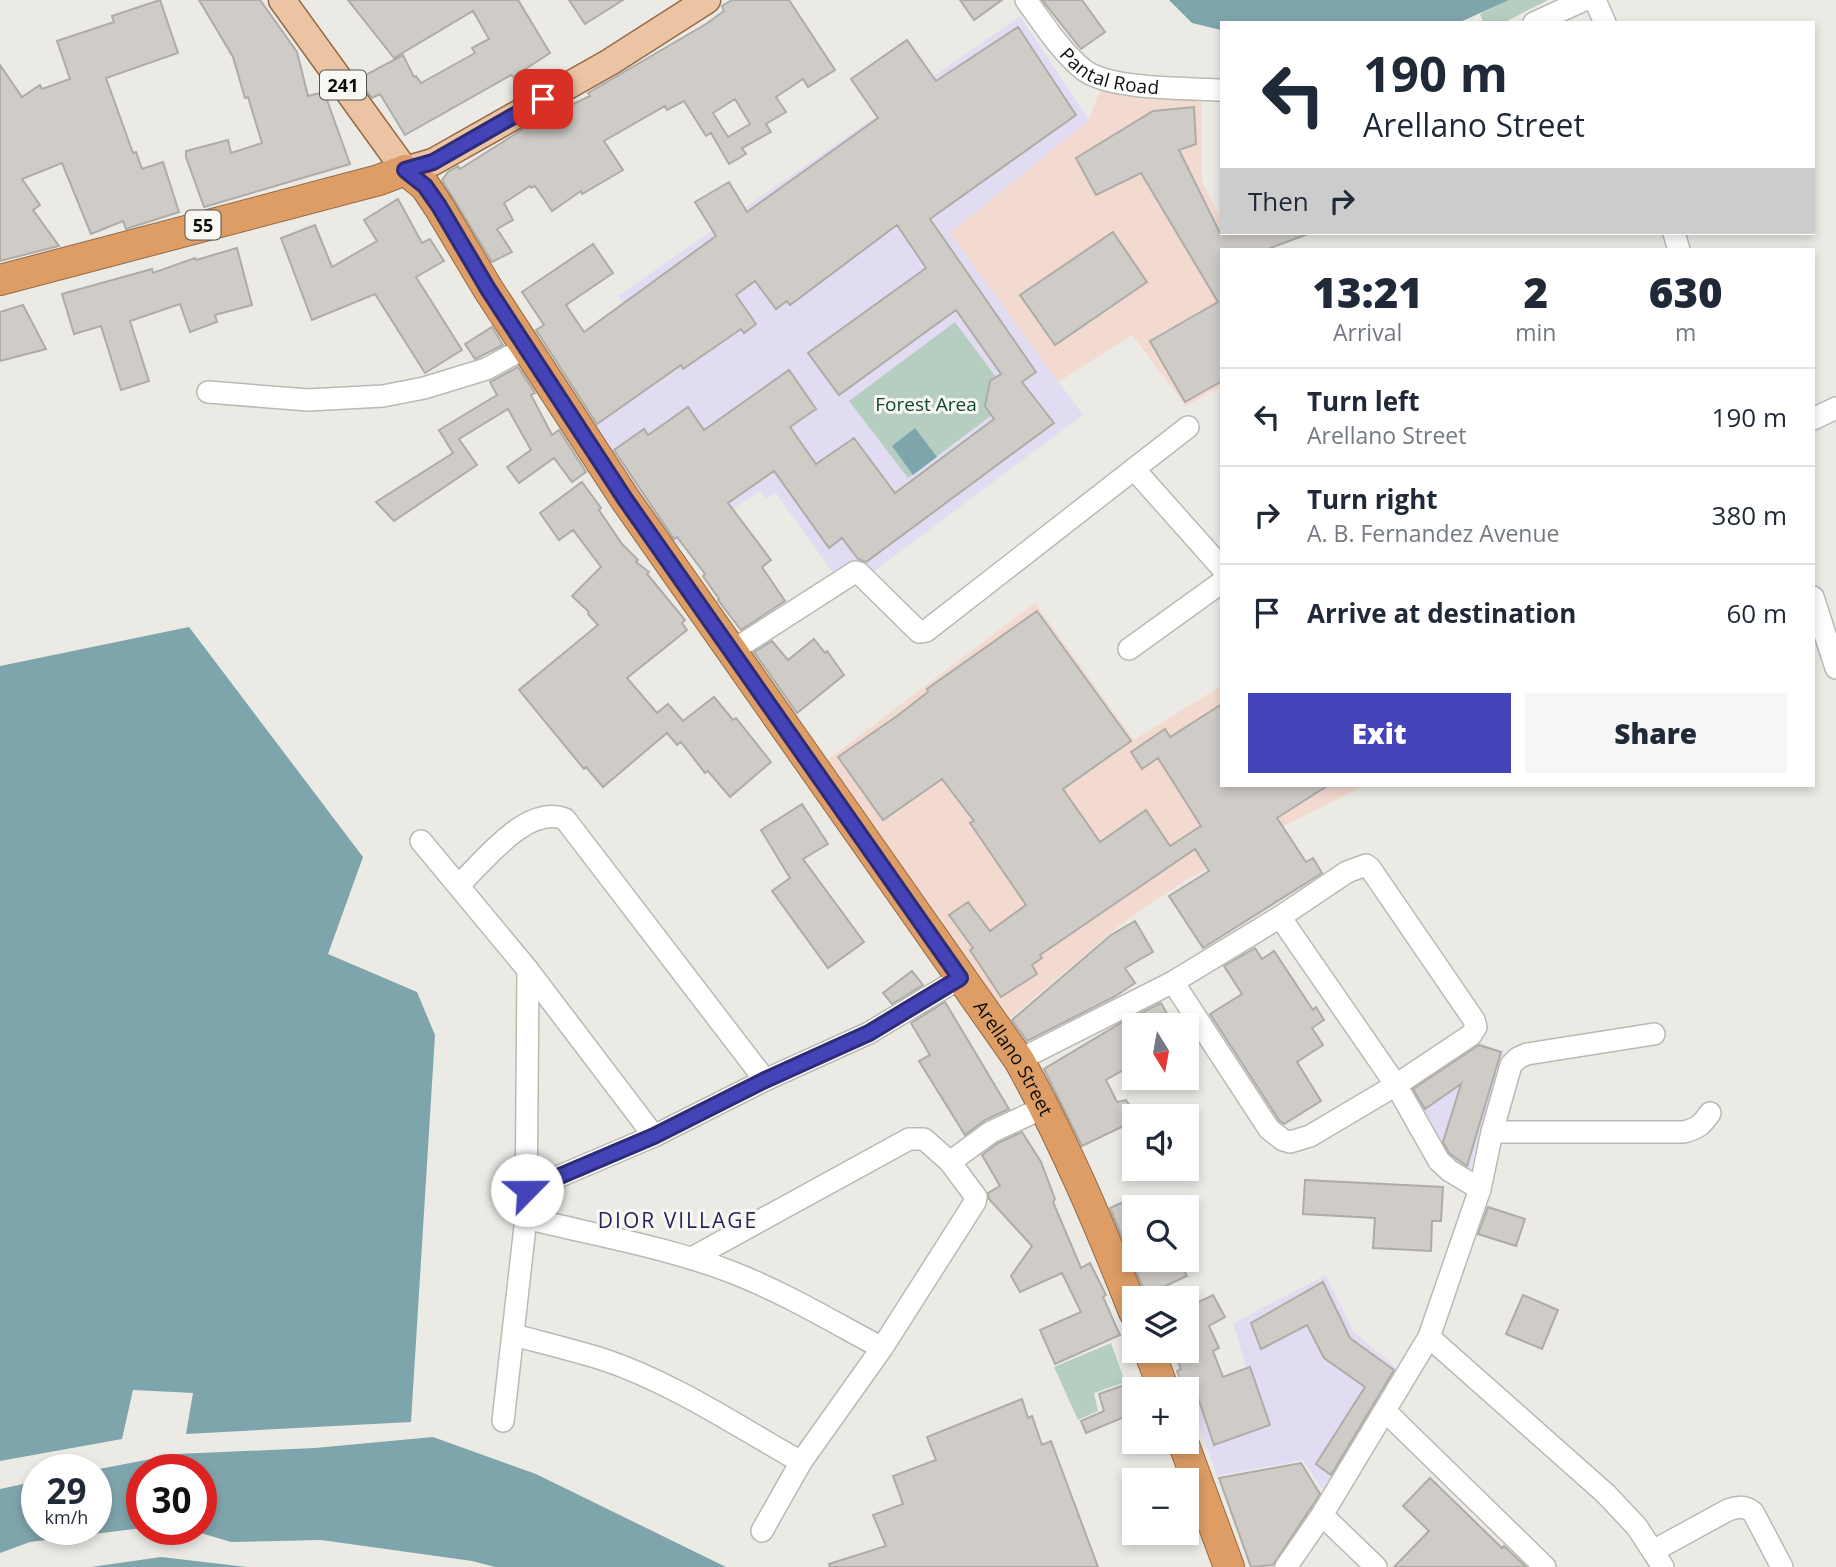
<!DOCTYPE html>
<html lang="en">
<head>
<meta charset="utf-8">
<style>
	body { margin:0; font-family:"Open Sans",sans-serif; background:#f6f6f7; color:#1f2937; height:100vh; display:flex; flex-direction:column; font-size:26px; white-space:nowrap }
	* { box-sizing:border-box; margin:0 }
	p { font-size:23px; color:#747a83 }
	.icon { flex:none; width:38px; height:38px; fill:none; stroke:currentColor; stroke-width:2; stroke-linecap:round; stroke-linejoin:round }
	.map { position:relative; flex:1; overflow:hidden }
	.panel { position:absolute; left:1220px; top:248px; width:595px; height:539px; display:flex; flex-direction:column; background:#fff; border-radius:0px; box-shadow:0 4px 10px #0003 }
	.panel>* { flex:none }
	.guide { position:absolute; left:1220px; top:21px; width:595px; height:214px; border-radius:0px; box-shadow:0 4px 10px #0003; background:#fff; color:#1f2937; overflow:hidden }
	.needle { width:46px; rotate:169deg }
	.tools { position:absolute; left:1122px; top:1013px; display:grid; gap:14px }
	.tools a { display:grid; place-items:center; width:77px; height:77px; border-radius:0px; background:#fff; box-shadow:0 4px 10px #0003; font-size:35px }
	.speed { position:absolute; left:21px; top:1454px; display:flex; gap:14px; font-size:35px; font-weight:700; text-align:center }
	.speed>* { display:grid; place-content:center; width:91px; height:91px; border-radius:50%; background:#fff; box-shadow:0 4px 10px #0003; line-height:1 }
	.speed small { font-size:18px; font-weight:400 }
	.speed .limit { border:10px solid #d22; background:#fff; color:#111 }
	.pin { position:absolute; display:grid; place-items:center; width:60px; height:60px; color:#fff; margin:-30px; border-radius:14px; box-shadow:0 4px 10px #0006 }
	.me { position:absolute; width:77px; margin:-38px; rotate:67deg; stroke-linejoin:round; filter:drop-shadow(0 0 5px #0008) }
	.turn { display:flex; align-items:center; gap:24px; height:147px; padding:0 28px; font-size:32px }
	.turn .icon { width:91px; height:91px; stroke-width:2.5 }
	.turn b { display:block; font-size:49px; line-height:60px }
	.then { display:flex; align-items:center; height:66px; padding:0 28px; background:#0003; gap:14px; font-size:26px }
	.eta { display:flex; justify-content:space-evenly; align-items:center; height:119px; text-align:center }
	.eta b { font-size:42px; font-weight:800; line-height:49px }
	.button { display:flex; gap:14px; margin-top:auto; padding:14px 28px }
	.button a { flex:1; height:80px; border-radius:0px; background:#4543b8; color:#fff; font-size:28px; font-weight:800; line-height:80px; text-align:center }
	.button a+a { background:#f6f6f7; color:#1f2937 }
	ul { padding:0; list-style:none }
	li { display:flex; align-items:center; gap:21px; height:98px; padding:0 28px; border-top:2px solid #e0e1e3 }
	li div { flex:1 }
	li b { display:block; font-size:26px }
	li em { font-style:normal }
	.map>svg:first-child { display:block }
	.education { fill:#e2dcf2 }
	.medical { fill:#f2dad0 }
	.green { fill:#b5cec0 }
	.water { fill:#7fa5ac }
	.building { fill:#cfccc8; stroke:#aeaca7; stroke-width:2; fill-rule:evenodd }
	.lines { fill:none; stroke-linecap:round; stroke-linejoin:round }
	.minor-casing { stroke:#bbb9b4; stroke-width:24 }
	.major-casing { stroke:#946b46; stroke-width:29 }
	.highway-casing { stroke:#946b46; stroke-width:32 }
	.minor { stroke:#fff; stroke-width:21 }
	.major { stroke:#ebc4a3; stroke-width:26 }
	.highway { stroke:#dd9d65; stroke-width:30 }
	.route-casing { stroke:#2d2c78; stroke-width:18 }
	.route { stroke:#4543b8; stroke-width:12 }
	.labels { text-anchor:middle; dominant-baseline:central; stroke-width:6; stroke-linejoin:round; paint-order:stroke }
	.shield { fill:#f9f7f2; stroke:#545350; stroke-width:2 }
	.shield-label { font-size:18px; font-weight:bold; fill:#0d0d0b }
	.street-label { font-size:19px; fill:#0d0d0b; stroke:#f9f7f2 }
	.park-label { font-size:19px; fill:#0c4931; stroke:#f9f7f2 }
	.neighbourhood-label { font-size:21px; letter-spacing:2px; fill:#23255e; stroke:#f9f7f2 }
</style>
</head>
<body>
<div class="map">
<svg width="1836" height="1567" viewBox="0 0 1836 1567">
	<rect width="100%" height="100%" fill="#eceae5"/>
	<path class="education" d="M 1020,16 L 1089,120 L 956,241 L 1083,415 L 865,578 L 836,577 L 776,493 L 766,499 L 760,491 L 668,553 L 586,432 L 671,372 L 618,296 Z
		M 1466,1038 L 1504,1052 L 1469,1174 L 1431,1160 L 1393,1087 Z
		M 1326,1275 L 1353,1331 L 1405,1375 L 1328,1498 L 1303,1460 L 1217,1476 L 1187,1390 L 1246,1367 L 1233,1323 Z"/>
	<path class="medical" d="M 1104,79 L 1202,102 L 1202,181 L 1221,220 L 1222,233 L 1228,233 L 1237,250 L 1222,250 L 1221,386 L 1186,406 L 1132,335 L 1058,382 L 950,233 L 1089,120 Z
		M 1035,603 L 1134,740 L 1221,686 L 1222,786 L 1364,786 L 1293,821 L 1188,879 L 1151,903 L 1119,926 L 1007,1021 L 826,761 Z"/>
	<path class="green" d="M 1508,0 L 1548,0 L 1503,23 L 1484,23 L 1480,14 Z
		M 955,322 L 996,377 L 990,381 L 985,406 L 992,415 L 908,478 L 849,401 Z
		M 1111,1343 L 1125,1382 L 1094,1393 L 1098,1411 L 1078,1420 L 1054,1367 Z"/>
	<path class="water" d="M 1169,0 L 1509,0 L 1458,23 L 1222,23 L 1221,30 L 1192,23 Z
		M 915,428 L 937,457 L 913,475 L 892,446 Z
		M 189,627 L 363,857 L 328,954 L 417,992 L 435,1035 L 411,1422 L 186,1434 L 193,1393 L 133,1390 L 122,1439 L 0,1461 L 0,666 Z
		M 433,1437 L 536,1474 L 726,1567 L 495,1567 L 472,1561 L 321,1540 L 231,1542 L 191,1530 L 201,1530 L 201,1470 L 142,1470 L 142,1528 L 30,1542 L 0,1553 L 0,1489 L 37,1481 L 37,1530 L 96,1530 L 96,1470 L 94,1470 L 177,1454 L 315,1448 Z
		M 161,1557 L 247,1567 L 91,1567 Z"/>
	<path class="building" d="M 160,0 L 178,53 L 106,78 L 133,153 L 136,152 L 142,169 L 163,162 L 179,212 L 126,229 L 123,221 L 91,234 L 62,163 L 22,179 L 40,205 L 33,210 L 59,246 L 0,261 L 0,65 L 22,97 L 40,85 L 42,89 L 70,79 L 57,41 L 114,22 L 112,16 Z
		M 199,0 L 260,0 L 297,52 L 308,96 L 324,92 L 350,164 L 204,207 L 186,157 L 186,151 L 228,140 L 231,153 L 262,143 L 248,97 L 245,98 L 233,57 Z
		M 348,0 L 518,0 L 550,53 L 513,77 L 511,75 L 405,135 L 380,94 L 372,98 L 358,79 L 403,55 L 414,77 L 416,76 L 421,83 L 475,53 L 472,48 L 489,39 L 473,11 L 394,58 Z
		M 569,0 L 623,0 L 585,24 Z
		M 732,0 L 789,0 L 835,70 L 808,87 L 803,79 L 776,97 L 786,112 L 766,124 L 771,132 L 742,148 L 746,154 L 729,164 L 711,133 L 706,136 L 684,101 L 667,110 L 665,106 L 604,141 L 623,170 L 582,194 L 581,191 L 552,211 L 535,186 L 531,188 L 530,186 L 504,203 L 513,220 L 497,229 L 512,252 L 492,262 L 442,180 L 448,172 L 458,166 L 460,169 L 531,124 L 590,96 L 588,93 L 706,24 L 724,11 L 722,6 ZM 735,99 L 750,124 L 728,137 L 713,113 Z
		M 960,0 L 1002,0 L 974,20 Z
		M 1042,0 L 1082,0 L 1105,32 L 1081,49 Z
		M 1018,27 L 1076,115 L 930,219 L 1036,372 L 1022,382 L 1054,423 L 866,562 L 858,559 L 842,538 L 829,548 L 774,471 L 728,503 L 771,560 L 762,567 L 785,601 L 741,630 L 718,600 L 719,599 L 703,576 L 705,574 L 677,537 L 674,539 L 614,450 L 644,429 L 648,435 L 688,407 L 704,430 L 789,370 L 816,409 L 790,427 L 816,464 L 854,438 L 895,493 L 994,419 L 985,406 L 990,381 L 1001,374 L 956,310 L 839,395 L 808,353 L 926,268 L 897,225 L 790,305 L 787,301 L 776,309 L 755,281 L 736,295 L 756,324 L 744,333 L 741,329 L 683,369 L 681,365 L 597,424 L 536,330 L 544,325 L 522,292 L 593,244 L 613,273 L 566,305 L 584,332 L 716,236 L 695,202 L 729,182 L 747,212 L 878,118 L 851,79 L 907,40 L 936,81 Z
		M 1194,107 L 1196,144 L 1179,150 L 1220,233 L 1308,234 L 1265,250 L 1222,250 L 1222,381 L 1185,402 L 1150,341 L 1218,302 L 1141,173 L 1096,195 L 1076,158 L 1153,111 Z
		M 398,199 L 422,243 L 430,239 L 444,261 L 416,277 L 462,350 L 425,373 L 375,294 L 312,320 L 281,238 L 315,225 L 332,267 L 377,241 L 364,220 Z
		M 1113,232 L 1147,282 L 1055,345 L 1020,295 Z
		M 237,248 L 252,305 L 215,315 L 217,322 L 190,332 L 180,304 L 130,321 L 149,381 L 121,390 L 101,326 L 74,334 L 62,294 L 152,269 L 153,273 L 195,258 L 196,260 Z
		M 23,305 L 46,349 L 0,361 L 0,312 Z
		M 492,327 L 503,345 L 475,359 L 465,344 Z
		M 518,367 L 535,393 L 531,395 L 552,435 L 559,430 L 586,472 L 572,482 L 554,458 L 519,483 L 507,467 L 531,450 L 508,409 L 459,439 L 477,465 L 394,521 L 376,502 L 453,453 L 439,430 L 497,395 L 490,382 Z
		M 582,482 L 601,508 L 599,510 L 622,544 L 638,560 L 636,562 L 649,572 L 647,574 L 685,620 L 682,623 L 687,630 L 627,678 L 657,713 L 668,704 L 683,721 L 714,697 L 733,720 L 736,718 L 771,762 L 730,797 L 708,771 L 705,773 L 681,742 L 677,745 L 667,733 L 603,787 L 586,767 L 584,769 L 519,690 L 598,625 L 588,614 L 589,612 L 572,596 L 601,567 L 573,530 L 559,540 L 540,513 Z
		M 1037,611 L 1131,741 L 1063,789 L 1100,842 L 1146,810 L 1170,846 L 1201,826 L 1158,758 L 1142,769 L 1131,752 L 1165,729 L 1170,737 L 1222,704 L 1222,786 L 1327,786 L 1277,818 L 1306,862 L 1313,858 L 1322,873 L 1203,948 L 1169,896 L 1209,871 L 1195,849 L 1040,955 L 1042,958 L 1032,965 L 1037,974 L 1001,997 L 970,950 L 973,948 L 949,915 L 968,902 L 990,931 L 1026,905 L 970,823 L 974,821 L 942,779 L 883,820 L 838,757 L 897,716 L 928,692 L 927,689 Z
		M 814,639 L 825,653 L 827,651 L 844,675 L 797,713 L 754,652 L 772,641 L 788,660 Z
		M 802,804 L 828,844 L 803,859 L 864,942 L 828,968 L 772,891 L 790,878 L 761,830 Z
		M 1135,921 L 1153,952 L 1125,968 L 1135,983 L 1114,997 L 1027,1041 L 1012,1020 L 1111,935 Z
		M 1255,948 L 1262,959 L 1274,951 L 1313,1010 L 1316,1007 L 1324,1020 L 1312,1028 L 1323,1045 L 1297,1062 L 1321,1101 L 1284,1124 L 1279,1120 L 1210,1014 L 1242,994 L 1224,966 Z
		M 912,971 L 923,985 L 892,1004 L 883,993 Z
		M 945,1002 L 1009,1109 L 985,1120 L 965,1135 L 919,1061 L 930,1055 L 911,1023 Z
		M 1161,1003 L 1174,1026 L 1134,1026 L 1134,1064 L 1106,1080 L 1117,1102 L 1126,1100 L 1134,1112 L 1134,1121 L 1082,1146 L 1044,1069 L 1121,1023 Z
		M 1479,1045 L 1501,1052 L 1467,1166 L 1449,1153 L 1443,1142 L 1461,1084 L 1425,1109 L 1413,1089 Z
		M 1022,1132 L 1041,1162 L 1055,1199 L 1053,1202 L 1081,1268 L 1090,1263 L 1106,1295 L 1103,1297 L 1120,1335 L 1055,1364 L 1040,1330 L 1081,1312 L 1062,1273 L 1020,1292 L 1011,1276 L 1032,1246 L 989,1199 L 988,1193 L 1000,1186 L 982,1155 L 998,1143 Z
		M 1305,1180 L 1443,1187 L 1441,1221 L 1432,1221 L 1431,1251 L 1373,1248 L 1375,1218 L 1303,1214 Z
		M 1134,1197 L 1134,1260 L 1179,1260 L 1187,1276 L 1146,1295 L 1110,1208 Z
		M 1488,1207 L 1525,1219 L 1516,1246 L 1478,1234 Z
		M 1323,1282 L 1350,1338 L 1394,1370 L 1331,1475 L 1316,1464 L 1365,1387 L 1324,1358 L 1307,1325 L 1261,1349 L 1251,1323 Z
		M 1213,1295 L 1225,1317 L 1209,1326 L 1219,1348 L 1213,1351 L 1223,1377 L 1250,1367 L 1270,1425 L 1214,1445 L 1193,1383 L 1183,1386 L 1177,1371 L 1181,1369 L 1173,1351 L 1186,1351 L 1186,1308 Z
		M 1523,1295 L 1558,1310 L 1542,1349 L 1506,1334 Z
		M 1130,1383 L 1134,1395 L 1129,1398 L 1134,1413 L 1086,1433 L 1081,1421 L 1104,1411 L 1099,1394 Z
		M 1022,1399 L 1028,1418 L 1032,1416 L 1042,1445 L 1051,1441 L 1098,1567 L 830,1567 L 829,1564 L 886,1546 L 873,1515 L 903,1504 L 893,1476 L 936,1460 L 927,1437 Z
		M 1301,1463 L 1320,1494 L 1273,1565 L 1251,1567 L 1219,1478 Z
		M 1430,1478 L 1502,1548 L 1504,1546 L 1526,1567 L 1394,1567 L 1429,1531 L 1403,1506 Z"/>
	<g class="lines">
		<g class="minor-casing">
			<g id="minor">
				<path id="s1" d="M 1026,0 C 1043,23 1061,52 1084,70 C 1110,90 1189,88 1222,90"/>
				<path d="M 1595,0 L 1605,23"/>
				<path d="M 1534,23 L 1584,0"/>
				<path d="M 1674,233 L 1679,250"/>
				<path d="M 208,392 L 308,400 L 383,396 L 424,388 L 486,369 L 527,347"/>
				<path d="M 1813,419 L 1836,408"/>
				<path d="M 1134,469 L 1222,568"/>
				<path d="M 1813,597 L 1836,668"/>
				<path d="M 1129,649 L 1222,582"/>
				<path d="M 732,651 L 855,572 L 859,573 L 919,632 L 926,631 L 1188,427"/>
				<path d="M 421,841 L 528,970 L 654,1136"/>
				<path d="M 459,885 C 484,861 527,804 565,819 L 765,1080"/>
				<path d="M 1280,917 L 1396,1085 L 1439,1161 L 1450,1171 L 1480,1189"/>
				<path d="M 1019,1060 L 1173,982 L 1280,917 L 1347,872 L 1366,865 L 1370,868 L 1474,1020 L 1476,1027 L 1471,1035 L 1396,1085 L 1310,1136 L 1290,1142 L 1283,1140 L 1269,1129 L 1173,982"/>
				<path d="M 1492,1132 L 1683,1132 C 1697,1129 1702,1125 1710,1113"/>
				<path d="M 950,1162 L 991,1132 L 1045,1107"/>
				<path d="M 527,1190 L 654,1136 L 765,1080 L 869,1033 L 960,978"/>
				<path d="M 526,1218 C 595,1235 667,1247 734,1273 C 785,1293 833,1322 882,1348"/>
				<path d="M 692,1258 L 909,1139 L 924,1139 L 950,1162 L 976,1197 L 975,1202 L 882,1348 L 801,1462 L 762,1531"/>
				<path d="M 514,1335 C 544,1343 573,1350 602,1359 C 672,1382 737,1426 801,1462"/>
				<path d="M 1429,1337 L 1606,1494 L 1637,1527 L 1663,1567"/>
				<path d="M 1385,1411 L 1545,1567"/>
				<path d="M 503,1421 L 526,1218 L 528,970"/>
				<path d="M 1322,1515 L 1376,1567"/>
				<path d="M 1653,1551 L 1728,1510 C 1738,1507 1743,1505 1753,1512 L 1782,1567"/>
				<path d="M 1286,1567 L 1322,1515 L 1429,1337 L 1480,1189 L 1492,1132 L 1511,1065 L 1518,1058 L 1527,1054 L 1654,1034"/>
			</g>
		</g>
		<g class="major-casing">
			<path id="major" d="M 282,0 L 405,170 L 433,162 L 610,62 L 707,0"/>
		</g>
		<g class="highway-casing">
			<g id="highway">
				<path id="s2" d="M 0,280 L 379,180 L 405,170 L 425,186 L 439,207 L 488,289 L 625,499 L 1019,1060 C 1064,1141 1100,1226 1134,1312"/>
				<path d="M 1149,1351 L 1164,1390"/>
				<path d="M 1183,1442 L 1229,1567"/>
			</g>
		</g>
		<use href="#minor" class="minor"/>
		<use href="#major" class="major"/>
		<use href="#highway" class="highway"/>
	</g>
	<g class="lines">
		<g class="route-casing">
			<path id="route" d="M 527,1190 L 654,1136 L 765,1080 L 869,1033 L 960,978 L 625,499 L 488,289 L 439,206 L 425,186 L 405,170 L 433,162 L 543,99"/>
		</g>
		<use href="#route" class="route"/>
	</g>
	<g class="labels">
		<g class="shield">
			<rect x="320" y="70.5" width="46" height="29" rx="5"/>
			<rect x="185.5" y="210.5" width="35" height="29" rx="5"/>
		</g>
		<g class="shield-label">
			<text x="343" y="85">241</text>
			<text x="203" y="225">55</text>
		</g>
		<g class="street-label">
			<text stroke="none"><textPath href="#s1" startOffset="116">Pantal Road</textPath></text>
			<text stroke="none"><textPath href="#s2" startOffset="1498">Arellano Street</textPath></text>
		</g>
		<g class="park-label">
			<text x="926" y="404">Forest Area</text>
		</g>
		<g class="neighbourhood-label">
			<text x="678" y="1220">DIOR VILLAGE</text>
		</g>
	</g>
</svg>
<div class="tools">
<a><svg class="needle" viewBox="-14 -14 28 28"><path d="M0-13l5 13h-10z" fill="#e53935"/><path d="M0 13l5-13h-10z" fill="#747a83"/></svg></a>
<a><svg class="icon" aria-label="sound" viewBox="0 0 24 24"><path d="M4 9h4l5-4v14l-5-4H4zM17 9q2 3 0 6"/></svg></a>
<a><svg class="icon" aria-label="search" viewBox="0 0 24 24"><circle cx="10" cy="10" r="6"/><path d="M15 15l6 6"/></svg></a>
<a><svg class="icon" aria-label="layers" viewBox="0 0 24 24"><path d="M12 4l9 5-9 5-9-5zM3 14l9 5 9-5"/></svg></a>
<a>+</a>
<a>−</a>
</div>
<div class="speed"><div>29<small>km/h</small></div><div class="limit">30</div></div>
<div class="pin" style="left:543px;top:99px;background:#d93025"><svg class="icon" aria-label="arrive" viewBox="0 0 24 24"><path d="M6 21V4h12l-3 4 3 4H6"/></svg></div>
<svg class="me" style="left:527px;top:1190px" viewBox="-20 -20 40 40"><circle r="19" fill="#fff"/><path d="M0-13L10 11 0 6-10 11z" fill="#4543b8"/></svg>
<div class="guide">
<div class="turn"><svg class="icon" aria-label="left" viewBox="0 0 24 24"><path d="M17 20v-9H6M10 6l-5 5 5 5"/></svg><div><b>190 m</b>Arellano Street</div></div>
<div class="then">Then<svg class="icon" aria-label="right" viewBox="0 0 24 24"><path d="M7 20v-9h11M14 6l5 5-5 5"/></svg></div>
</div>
<section class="panel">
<div class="eta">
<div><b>13:21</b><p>Arrival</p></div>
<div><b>2</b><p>min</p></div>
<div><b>630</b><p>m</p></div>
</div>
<ul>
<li><svg class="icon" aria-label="left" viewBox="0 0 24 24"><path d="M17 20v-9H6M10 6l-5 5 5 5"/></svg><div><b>Turn left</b><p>Arellano Street</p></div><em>190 m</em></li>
<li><svg class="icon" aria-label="right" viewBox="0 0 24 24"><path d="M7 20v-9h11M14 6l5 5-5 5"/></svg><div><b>Turn right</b><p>A. B. Fernandez Avenue</p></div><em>380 m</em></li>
<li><svg class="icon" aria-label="arrive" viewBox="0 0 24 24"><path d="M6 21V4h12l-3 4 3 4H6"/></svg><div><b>Arrive at destination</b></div><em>60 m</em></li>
</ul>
<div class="button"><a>Exit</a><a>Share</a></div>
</section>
</div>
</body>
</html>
